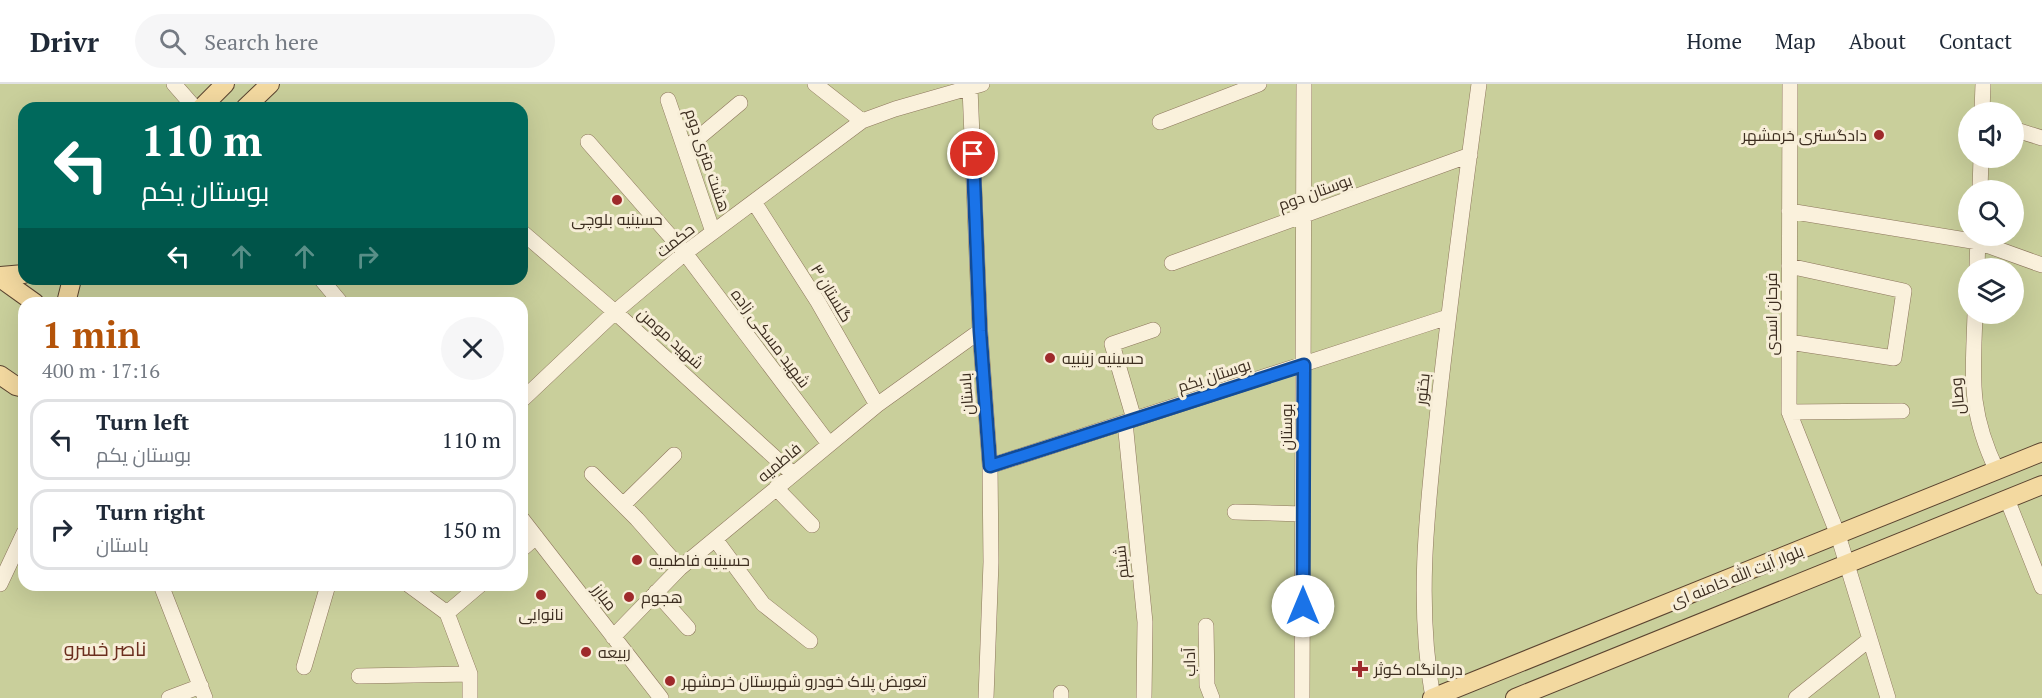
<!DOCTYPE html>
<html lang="en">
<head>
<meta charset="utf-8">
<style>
	body { margin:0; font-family:"PT Serif",Cairo,serif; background:#f6f6f7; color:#1f2937; height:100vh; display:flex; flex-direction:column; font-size:22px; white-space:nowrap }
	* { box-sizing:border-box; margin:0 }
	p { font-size:20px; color:#747a83 }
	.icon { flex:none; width:33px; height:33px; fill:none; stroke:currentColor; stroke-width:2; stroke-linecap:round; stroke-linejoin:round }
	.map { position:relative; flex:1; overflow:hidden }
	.drawer { position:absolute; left:18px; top:213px; width:510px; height:294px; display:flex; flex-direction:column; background:#fff; border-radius:18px; box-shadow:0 6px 24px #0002 }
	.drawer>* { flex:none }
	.hud { position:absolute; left:18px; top:18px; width:510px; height:183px; border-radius:18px; box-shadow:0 6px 24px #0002; background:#00695c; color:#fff; overflow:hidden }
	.buttons { position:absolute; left:1958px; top:18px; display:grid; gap:12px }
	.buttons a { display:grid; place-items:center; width:66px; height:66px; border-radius:50%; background:#fff; box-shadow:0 6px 24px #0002; font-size:30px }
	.pin { position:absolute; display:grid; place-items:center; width:51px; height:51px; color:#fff; margin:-26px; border:3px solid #fff; border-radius:50%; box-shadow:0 2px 6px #0007 }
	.me { position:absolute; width:66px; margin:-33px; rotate:0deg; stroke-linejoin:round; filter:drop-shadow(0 0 4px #0008) }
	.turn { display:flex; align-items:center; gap:21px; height:126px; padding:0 24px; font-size:27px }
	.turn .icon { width:78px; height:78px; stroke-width:2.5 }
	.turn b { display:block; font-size:42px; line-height:51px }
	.lanes { display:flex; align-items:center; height:57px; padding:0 24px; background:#0003; justify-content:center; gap:30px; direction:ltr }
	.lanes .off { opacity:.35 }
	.round { display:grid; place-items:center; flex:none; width:63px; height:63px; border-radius:32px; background:#f6f6f7 }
	.head { display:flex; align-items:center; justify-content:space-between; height:102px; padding:0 24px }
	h1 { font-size:36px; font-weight:700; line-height:45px; color:#b45309 }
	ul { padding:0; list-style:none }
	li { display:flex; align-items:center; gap:18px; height:81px; margin:0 12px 9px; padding:0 12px; border:3px solid #e0e1e3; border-radius:18px }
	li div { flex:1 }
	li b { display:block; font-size:22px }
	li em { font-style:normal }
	header { display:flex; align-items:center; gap:36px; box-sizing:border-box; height:84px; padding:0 30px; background:#fff; border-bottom:2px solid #e0e1e3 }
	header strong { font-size:28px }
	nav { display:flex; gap:33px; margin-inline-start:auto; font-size:21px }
	.search { width:420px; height:54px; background:#f6f6f7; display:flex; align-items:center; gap:15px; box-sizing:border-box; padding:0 21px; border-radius:33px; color:#747a83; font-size:22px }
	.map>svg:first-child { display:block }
	.green { fill:#c9cf9b; fill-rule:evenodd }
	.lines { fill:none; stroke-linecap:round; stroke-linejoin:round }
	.minor-casing { stroke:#8d765c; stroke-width:16 }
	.major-casing { stroke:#5b4430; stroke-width:20 }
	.minor { stroke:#faf1dc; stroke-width:15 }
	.major { stroke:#f3d9a0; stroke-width:18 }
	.route-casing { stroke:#114b97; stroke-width:15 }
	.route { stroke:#1a73e8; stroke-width:10 }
	.poi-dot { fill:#9e2a2b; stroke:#f7eed8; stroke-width:2 }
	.labels { text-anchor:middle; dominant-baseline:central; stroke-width:6; stroke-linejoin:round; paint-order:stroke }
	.poi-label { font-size:16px; fill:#3d2e20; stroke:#f7eed8; text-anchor:start }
	.street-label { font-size:16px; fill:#3d2e20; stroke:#f7eed8 }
	.quarter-label { font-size:20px; fill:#6b2e1e; stroke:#f7eed8 }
</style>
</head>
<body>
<header>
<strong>Drivr</strong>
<div class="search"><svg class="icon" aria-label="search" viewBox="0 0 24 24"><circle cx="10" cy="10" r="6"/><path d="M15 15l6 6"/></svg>Search here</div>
<nav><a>Home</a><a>Map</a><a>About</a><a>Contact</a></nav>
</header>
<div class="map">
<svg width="2042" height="614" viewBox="0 0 2042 614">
	<rect width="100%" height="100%" fill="#f0e4c8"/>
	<path class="green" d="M 0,0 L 2042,0 L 2042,614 L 0,614 ZM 24,24 L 522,24 L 522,195 L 24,195 ZM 1968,28 L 2013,28 L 2013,74 L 1968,74 ZM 1968,106 L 2013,106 L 2013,152 L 1968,152 ZM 1968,184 L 2013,184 L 2013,230 L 1968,230 ZM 24,219 L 522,219 L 522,501 L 24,501 Z"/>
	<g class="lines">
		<g class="minor-casing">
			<path id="minor" d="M 174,0 L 195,24
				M 815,0 L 862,37
				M 1790,0 L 1789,328 L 1838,451 L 1888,614
				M 970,4 L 980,247 L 990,382 L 991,478 L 986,614
				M 668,16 L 713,148
				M 1982,28 L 1983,0
				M 1160,38 L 1259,0
				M 2013,45 L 2042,54
				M 588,58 L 685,169 L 829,360
				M 685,65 L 740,19
				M 1980,106 L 1981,74
				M 754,118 L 818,218 L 877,321
				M 1789,127 L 1978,158 L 2042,181
				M 522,148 L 615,228 L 793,390
				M 1172,179 L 1470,71
				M 1977,184 L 1978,152
				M 321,195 L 341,219
				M 1975,230 C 1973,294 1968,326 1997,387
				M 1789,258 L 1894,274 L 1904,207 L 1789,182
				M 522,316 L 615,228 L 685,169 L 862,37 L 895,25 L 982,0
				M 1789,328 L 1902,327
				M 1134,335 L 1112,260 L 1153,246
				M 1125,338 L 1145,538 L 1144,614
				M 990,382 L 1448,233
				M 592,390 L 637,435 L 680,484
				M 776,404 L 812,441
				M 2007,415 L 2042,503
				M 623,421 L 674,371
				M 1235,428 L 1303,430
				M 522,435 L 661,614
				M 715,455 L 763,520 L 810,557
				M 522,465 L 536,453
				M 0,500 L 24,449
				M 161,501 L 205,614
				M 409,501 L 447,529 L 470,590 L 470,614
				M 656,508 L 688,544
				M 447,529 L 480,501
				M 1206,542 L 1207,601 L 1212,614
				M 613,553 L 680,484 L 877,321 L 980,247
				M 304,583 L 328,501
				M 359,592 L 470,590
				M 169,614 L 201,602
				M 1061,614 L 1061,609
				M 1302,614 L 1304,0
				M 1433,614 C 1416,520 1427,427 1437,334 C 1449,222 1464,111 1479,0
				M 1796,614 L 1870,555"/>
		</g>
		<g class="major-casing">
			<path id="major" d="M 201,24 L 225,0
				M 245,24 L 270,0
				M 0,192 L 24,190
				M 0,194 L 35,219
				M 66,219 L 72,195
				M 0,291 L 16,302 L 24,304
				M 1432,614 L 2042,368
				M 1515,614 L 2042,401"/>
		</g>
		<use href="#minor" class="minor"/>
		<use href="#major" class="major"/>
	</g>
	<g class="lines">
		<g class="route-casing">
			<path id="route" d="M 973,70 L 980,247 L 990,382 L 1304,281 L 1303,522"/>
		</g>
		<use href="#route" class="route"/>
	</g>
	<g class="poi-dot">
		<circle cx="1879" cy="51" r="6"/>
		<circle cx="617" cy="116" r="6"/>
		<circle cx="1050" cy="274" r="6"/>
		<circle cx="637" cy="476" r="6"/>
		<circle cx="541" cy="511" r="6"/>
		<circle cx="629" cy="513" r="6"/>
		<circle cx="586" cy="568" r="6"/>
		<path d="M1357 576h6v6h6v6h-6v6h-6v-6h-6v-6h6z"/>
		<circle cx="670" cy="597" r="6"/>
	</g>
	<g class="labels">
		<g class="poi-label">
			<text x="1867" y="51" text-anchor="end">دادگستری خرمشهر</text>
			<text x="617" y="135" text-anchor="middle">حسینیه بلوچی</text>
			<text x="1062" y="274">حسینیه زینبیه</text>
			<text x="649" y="476">حسینیه فاطمیه</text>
			<text x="641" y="513">هجوم</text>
			<text x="541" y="530" text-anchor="middle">نانوایی</text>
			<text x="598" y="568">ربیعه</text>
			<text x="1374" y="585">درمانگاه کوثر</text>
			<text x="682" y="597">تعویض پلاک خودرو شهرستان خرمشهر</text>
		</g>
		<g class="street-label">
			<text transform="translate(708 76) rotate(71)">هشت متری دوم</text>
			<text transform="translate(1315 108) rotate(-20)">بوستان دوم</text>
			<text transform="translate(675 156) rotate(-38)">حکمت</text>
			<text transform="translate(832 209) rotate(59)">گلستان ۳</text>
			<text transform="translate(1771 230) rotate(-90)">فرحان اسدی</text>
			<text transform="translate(671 254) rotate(42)">شهید مومن</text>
			<text transform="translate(771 254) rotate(53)">شهید مسکی زاده</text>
			<text transform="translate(1214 291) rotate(-18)">بوستان یکم</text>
			<text transform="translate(1422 305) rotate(-84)">بختور</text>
			<text transform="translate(966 310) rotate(-94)">باستان</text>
			<text transform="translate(1957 312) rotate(-95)">وصال</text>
			<text transform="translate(1286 343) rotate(-90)">بوستان</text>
			<text transform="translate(779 378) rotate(-40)">فاطمیه</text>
			<text transform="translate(1121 478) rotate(-96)">شبنم</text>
			<text transform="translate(1737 492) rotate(-22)">بلوار آیت الله خامنه ای</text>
			<text transform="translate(605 513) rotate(52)">مبارز</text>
			<text transform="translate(1189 578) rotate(-91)">آداب</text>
		</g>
		<g class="quarter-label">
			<text x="105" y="564">ناصر خسرو</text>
		</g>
	</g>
</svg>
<div class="buttons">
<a><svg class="icon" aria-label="sound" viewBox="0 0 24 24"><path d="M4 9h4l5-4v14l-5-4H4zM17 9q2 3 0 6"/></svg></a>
<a><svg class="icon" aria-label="search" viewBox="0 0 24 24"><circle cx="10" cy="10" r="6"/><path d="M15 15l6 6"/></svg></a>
<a><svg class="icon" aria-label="layers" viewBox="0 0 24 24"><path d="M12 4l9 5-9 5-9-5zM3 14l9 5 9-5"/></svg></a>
</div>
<div class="pin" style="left:973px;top:70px;background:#d93025"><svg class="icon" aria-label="arrive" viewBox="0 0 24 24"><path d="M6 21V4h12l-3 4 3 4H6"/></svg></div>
<svg class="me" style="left:1303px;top:522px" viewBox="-20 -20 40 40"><circle r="19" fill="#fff"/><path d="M0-13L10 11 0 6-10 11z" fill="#1a73e8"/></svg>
<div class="hud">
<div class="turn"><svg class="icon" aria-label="left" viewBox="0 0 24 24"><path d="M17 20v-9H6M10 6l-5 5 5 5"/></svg><div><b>110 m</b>بوستان یکم</div></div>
<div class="lanes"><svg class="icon" aria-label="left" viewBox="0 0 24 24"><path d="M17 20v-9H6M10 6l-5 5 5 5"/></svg><svg class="icon off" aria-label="ahead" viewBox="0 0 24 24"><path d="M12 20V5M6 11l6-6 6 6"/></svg><svg class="icon off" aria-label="ahead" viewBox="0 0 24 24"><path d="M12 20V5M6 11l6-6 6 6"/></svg><svg class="icon off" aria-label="right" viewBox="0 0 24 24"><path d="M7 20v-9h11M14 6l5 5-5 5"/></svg></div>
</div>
<section class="drawer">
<div class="head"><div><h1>1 min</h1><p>400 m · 17:16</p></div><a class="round"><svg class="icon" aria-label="close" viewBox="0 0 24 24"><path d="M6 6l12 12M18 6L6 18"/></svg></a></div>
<ul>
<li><svg class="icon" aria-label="left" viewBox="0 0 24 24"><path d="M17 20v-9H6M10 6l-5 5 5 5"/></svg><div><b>Turn left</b><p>بوستان یکم</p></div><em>110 m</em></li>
<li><svg class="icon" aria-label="right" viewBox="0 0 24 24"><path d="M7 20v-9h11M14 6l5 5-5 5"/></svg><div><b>Turn right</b><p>باستان</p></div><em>150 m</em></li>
</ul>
</section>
</div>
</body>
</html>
